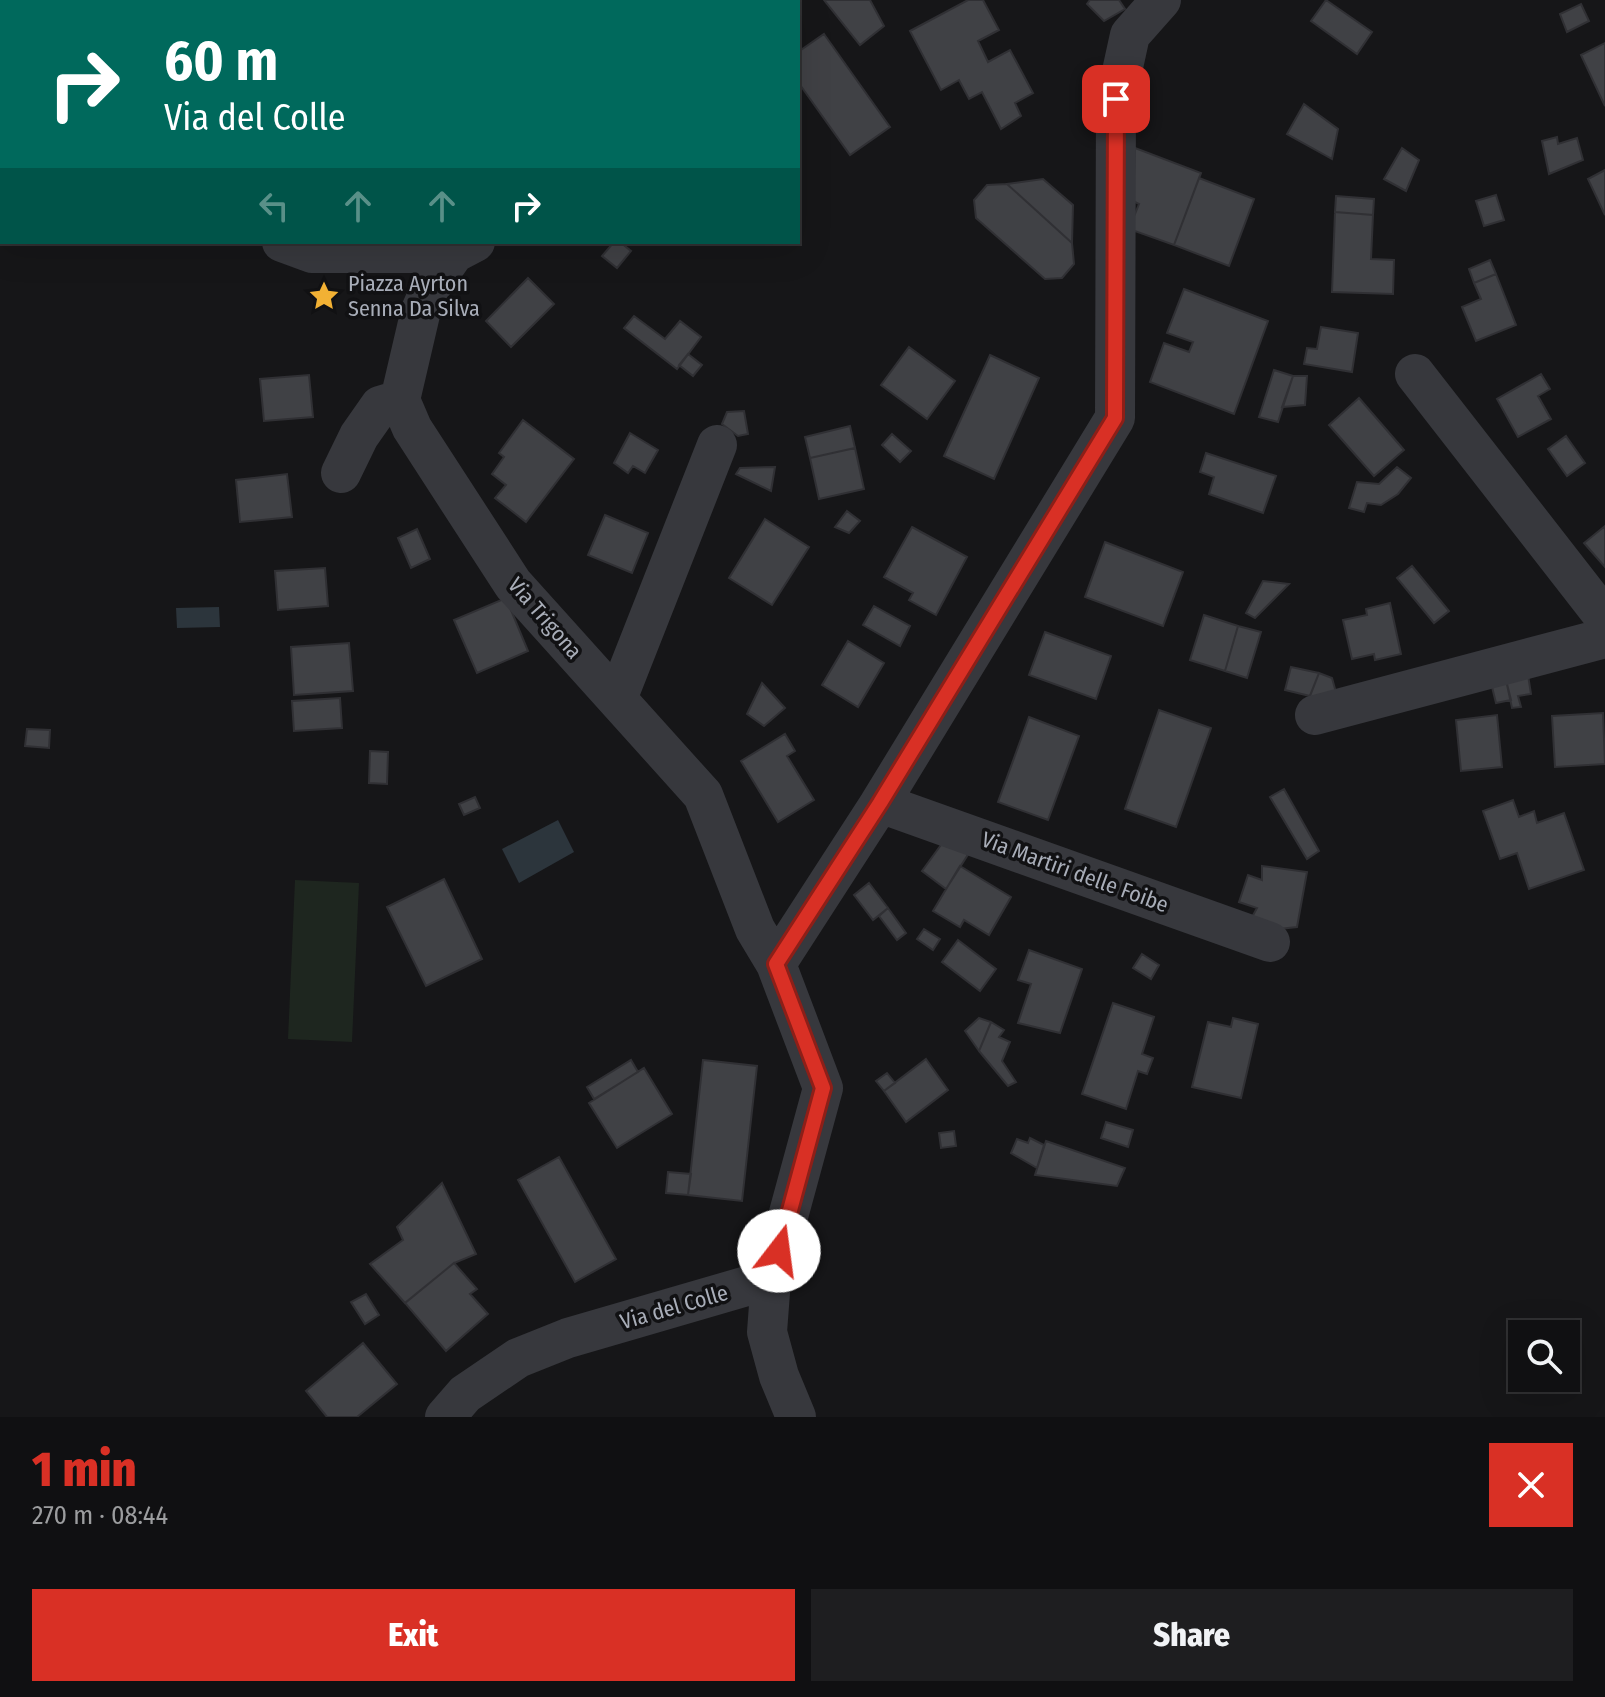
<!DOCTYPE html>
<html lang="en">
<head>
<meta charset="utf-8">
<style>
	body { margin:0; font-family:"Fira Sans Condensed",sans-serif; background:#1e1e20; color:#f1f3f6; height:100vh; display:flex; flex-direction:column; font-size:30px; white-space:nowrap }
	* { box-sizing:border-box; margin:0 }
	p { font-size:26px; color:#9c9d9f }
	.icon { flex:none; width:44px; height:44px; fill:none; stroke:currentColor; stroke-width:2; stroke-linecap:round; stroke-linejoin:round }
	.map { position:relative; height:1417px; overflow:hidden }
	.side { display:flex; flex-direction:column; background:#101012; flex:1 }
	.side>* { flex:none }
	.top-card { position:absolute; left:0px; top:0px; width:800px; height:244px; box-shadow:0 8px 32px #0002,0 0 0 2px #303032; background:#00695c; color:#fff; overflow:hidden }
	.controls { position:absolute; left:1508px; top:1320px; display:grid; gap:16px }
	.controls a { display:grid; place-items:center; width:72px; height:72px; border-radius:0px; background:#101012; box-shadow:0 8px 32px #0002,0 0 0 2px #303032; font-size:40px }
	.pin { position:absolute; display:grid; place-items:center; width:68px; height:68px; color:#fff; margin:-34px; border-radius:16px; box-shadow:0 4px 12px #0006 }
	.me { position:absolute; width:88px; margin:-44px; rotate:15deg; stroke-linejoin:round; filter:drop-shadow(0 0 6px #0008) }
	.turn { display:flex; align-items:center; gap:28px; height:168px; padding:0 32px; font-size:36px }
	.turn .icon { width:104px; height:104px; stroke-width:2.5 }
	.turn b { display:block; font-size:56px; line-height:68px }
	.lanes { display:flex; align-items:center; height:76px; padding:0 32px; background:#0003; justify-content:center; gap:40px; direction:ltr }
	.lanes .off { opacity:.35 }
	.round { display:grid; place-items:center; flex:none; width:84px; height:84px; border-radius:0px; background:#1e1e20 }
	.summary { display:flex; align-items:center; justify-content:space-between; height:136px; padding:0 32px }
	h1 { font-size:48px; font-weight:800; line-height:60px; color:#d93025 }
	.button { display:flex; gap:16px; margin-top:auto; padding:16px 32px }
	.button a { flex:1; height:92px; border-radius:0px; background:#d93025; color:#fff; font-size:32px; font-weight:800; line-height:92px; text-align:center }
	.button a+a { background:#1e1e20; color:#f1f3f6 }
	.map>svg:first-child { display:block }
	.green { fill:#1e261f }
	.water { fill:#2c353c }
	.building { fill:#404145; stroke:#303034; stroke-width:2 }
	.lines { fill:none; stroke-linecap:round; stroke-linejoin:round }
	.minor { stroke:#37383d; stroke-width:40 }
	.route-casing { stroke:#8d1f18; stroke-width:20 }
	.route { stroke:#d93025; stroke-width:14 }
	.labels { text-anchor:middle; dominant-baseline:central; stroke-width:7; stroke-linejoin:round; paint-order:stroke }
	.poi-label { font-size:22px; fill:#a8adb8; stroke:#111113; text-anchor:start }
	.street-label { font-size:22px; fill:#a8adb8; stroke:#111113 }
</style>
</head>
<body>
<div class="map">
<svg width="1605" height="1417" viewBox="0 0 1605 1417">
	<rect width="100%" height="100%" fill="#161618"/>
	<path class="green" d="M 295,880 L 359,883 L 352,1042 L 288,1039 Z"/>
	<path class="water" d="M 219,607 L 220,627 L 177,628 L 176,608 Z
		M 558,820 L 574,852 L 519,883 L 502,849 Z"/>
	<path class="building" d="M 824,0 L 870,0 L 884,26 L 860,45 Z
		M 968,0 L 983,0 L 999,30 L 978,41 L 988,62 L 1010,50 L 1033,93 L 1015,103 L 1021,116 L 1001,129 L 982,92 L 969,99 L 959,80 L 941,90 L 910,31 Z
		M 1090,0 L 1119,0 L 1125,9 L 1104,21 L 1087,4 Z
		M 1326,0 L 1372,32 L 1357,54 L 1311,21 Z
		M 1581,4 L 1589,21 L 1567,32 L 1560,14 Z
		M 824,34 L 890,127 L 850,155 L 798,82 L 798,52 Z
		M 1605,43 L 1605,106 L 1581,55 Z
		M 1304,104 L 1338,129 L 1332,159 L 1287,134 Z
		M 1557,137 L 1558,144 L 1577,138 L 1583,160 L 1549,174 L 1542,141 Z
		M 1135,148 L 1201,173 L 1174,245 L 1129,229 L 1139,204 L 1133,201 Z
		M 1402,148 L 1419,160 L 1406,191 L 1384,179 Z
		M 1605,170 L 1605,215 L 1588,179 Z
		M 1199,178 L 1254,199 L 1229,266 L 1174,245 Z
		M 1043,179 L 1073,205 L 1072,243 L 1007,184 Z
		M 1007,184 L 1072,243 L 1074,264 L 1062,278 L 1045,279 L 976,218 L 974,200 L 987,185 Z
		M 1496,195 L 1504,220 L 1484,226 L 1476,201 Z
		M 1336,196 L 1374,199 L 1373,215 L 1335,212 Z
		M 1335,212 L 1373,215 L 1371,259 L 1394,260 L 1393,294 L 1332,292 Z
		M 614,242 L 620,242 L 631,251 L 617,268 L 602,256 Z
		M 1490,260 L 1496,274 L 1474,283 L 1469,269 Z
		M 1496,274 L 1516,325 L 1476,341 L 1462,307 L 1481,299 L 1474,283 Z
		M 528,278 L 554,304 L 511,347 L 486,321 Z
		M 1184,289 L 1268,321 L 1234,414 L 1150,382 L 1164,343 L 1189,352 L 1193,342 L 1167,333 Z
		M 634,316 L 665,339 L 680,321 L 701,337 L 677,369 L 624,328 Z
		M 1321,327 L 1358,333 L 1352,372 L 1304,364 L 1307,348 L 1317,349 Z
		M 909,347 L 955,381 L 927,419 L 881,385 Z
		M 688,354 L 702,365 L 693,376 L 679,365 Z
		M 990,355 L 1039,378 L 994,479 L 944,456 Z
		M 1274,370 L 1293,376 L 1278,422 L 1259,417 Z
		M 1541,374 L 1550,389 L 1538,396 L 1551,419 L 1518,437 L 1497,399 Z
		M 309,375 L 313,417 L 264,421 L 260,379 Z
		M 1293,376 L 1307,376 L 1305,405 L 1282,407 Z
		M 1359,398 L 1404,450 L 1374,476 L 1329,425 Z
		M 744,411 L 748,434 L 738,436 L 722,424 L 727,412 Z
		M 523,420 L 574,459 L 526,522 L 495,498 L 506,485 L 492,474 L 504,457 L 499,453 Z
		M 850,426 L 855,448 L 810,458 L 805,437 Z
		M 630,433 L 658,450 L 645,473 L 633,466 L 628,473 L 614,463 Z
		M 892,434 L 911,451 L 900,462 L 882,445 Z
		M 1566,436 L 1585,463 L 1567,476 L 1548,449 Z
		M 855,448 L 864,489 L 819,499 L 810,458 Z
		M 1206,453 L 1276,476 L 1263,513 L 1209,494 L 1214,477 L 1200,472 Z
		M 775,467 L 771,491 L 736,474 L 740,468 Z
		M 1397,467 L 1411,478 L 1398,494 L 1381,505 L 1367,503 L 1364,512 L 1349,508 L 1357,482 L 1379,484 Z
		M 287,474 L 292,517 L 240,522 L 236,480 Z
		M 847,511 L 860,521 L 849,533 L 835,527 Z
		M 605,515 L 648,533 L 632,573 L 588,555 Z
		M 765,519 L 809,547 L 772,605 L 729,578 Z
		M 1605,526 L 1605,567 L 1584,543 Z
		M 912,527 L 967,557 L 936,615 L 909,600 L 913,593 L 884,577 Z
		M 417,529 L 430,559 L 411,568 L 398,538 Z
		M 1105,542 L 1183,572 L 1163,626 L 1085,597 Z
		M 1412,566 L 1449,611 L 1434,623 L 1397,578 Z
		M 325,568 L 328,606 L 278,610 L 275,571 Z
		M 1263,581 L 1289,584 L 1255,618 L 1246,613 Z
		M 506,598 L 528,651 L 477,673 L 454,620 Z
		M 1390,603 L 1401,654 L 1375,660 L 1374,654 L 1352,659 L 1343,620 L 1367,615 L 1366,609 Z
		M 874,606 L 910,626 L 900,646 L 863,625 Z
		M 1204,615 L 1238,626 L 1225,671 L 1190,660 Z
		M 1238,626 L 1261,632 L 1247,678 L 1225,671 Z
		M 1045,632 L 1111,656 L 1096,699 L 1029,675 Z
		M 848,641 L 884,663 L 858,707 L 822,685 Z
		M 349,643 L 353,691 L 294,695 L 291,647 Z
		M 1291,667 L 1319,673 L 1310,696 L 1285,690 Z
		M 1319,673 L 1332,678 L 1337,696 L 1307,703 Z
		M 1528,675 L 1531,694 L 1518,696 L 1521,707 L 1512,708 L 1506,680 Z
		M 1506,680 L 1511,700 L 1496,703 L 1491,683 Z
		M 762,683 L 785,708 L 764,726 L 747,714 Z
		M 340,698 L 342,728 L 294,731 L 292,701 Z
		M 1159,710 L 1211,728 L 1176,827 L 1125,809 Z
		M 1603,713 L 1605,764 L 1555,767 L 1552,716 Z
		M 1497,715 L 1502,767 L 1461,771 L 1456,720 Z
		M 1029,717 L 1079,736 L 1048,820 L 998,802 Z
		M 27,729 L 50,730 L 49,748 L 25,746 Z
		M 785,734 L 795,751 L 787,756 L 814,800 L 778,822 L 741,761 Z
		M 370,751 L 388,752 L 387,784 L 369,783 Z
		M 1284,789 L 1319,851 L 1307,859 L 1270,797 Z
		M 475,797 L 480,808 L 464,815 L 459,804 Z
		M 1513,800 L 1519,817 L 1534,811 L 1537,823 L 1564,813 L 1584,870 L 1529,889 L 1517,853 L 1500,859 L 1483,811 Z
		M 946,838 L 969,853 L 946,889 L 922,871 Z
		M 960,866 L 1011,897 L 989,935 L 964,920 L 960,927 L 933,911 Z
		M 1262,866 L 1307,872 L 1297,927 L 1279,929 L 1251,919 L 1257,908 L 1239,902 L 1248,875 L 1262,880 Z
		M 444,879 L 482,959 L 426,986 L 387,907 Z
		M 869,883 L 888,908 L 873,920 L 854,895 Z
		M 888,908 L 906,933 L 897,940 L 879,916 Z
		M 924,929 L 940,939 L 933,950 L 917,939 Z
		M 958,940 L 996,969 L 980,991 L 942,962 Z
		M 1029,950 L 1082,969 L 1060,1033 L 1018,1023 L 1031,984 L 1018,980 Z
		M 1142,954 L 1159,965 L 1151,979 L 1133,968 Z
		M 1113,1003 L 1154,1017 L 1142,1054 L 1153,1058 L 1147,1074 L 1138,1071 L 1126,1109 L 1082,1094 Z
		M 979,1018 L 991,1022 L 979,1051 L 965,1031 Z
		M 1233,1018 L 1258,1024 L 1241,1098 L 1192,1087 L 1208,1022 L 1231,1027 Z
		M 991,1022 L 1004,1030 L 999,1037 L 1010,1042 L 1002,1061 L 1016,1082 L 1008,1086 L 979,1051 Z
		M 926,1059 L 948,1090 L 906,1122 L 884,1091 Z
		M 631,1060 L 638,1072 L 594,1099 L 587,1087 Z
		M 703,1060 L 757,1066 L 742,1201 L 688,1195 Z
		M 644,1068 L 672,1114 L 617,1148 L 589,1103 Z
		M 887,1073 L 895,1083 L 884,1091 L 876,1081 Z
		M 1106,1122 L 1133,1130 L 1128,1147 L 1101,1138 Z
		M 954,1131 L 956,1146 L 941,1148 L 939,1133 Z
		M 1030,1138 L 1044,1145 L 1037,1168 L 1011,1153 L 1017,1139 L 1028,1143 Z
		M 1046,1141 L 1125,1168 L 1117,1186 L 1035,1175 Z
		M 559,1157 L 616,1259 L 575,1282 L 518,1180 Z
		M 668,1172 L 691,1174 L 688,1195 L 666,1193 Z
		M 442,1183 L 476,1254 L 454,1263 L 405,1303 L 370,1264 L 403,1240 L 397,1227 Z
		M 454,1263 L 477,1289 L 470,1294 L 488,1314 L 446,1351 L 405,1303 Z
		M 366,1294 L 379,1315 L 365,1324 L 351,1302 Z
		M 363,1343 L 397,1384 L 357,1417 L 327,1417 L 306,1391 Z"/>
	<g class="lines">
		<path class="minor" d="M 761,2 L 763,0
			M 0,162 L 2,163
			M 282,242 L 312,253 L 454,253
			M 475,242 L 454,253 L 433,283 L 421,310 L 400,400 L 412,428 L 513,584 L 703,795 L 755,929 L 776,964
			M 1415,374 L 1605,618
			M 341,473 L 359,436 L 380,406 L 400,400
			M 617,699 L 717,445
			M 1315,715 L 1605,638
			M 880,803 L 1270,942
			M 771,1279 L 767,1332 L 779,1376 L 796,1417
			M 445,1417 L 465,1394 L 518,1358 L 568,1338 L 771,1279 L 823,1088 L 776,964 L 880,803 L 1115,418 L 1116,99 L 1130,35 L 1161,0"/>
	</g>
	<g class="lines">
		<g class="route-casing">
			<path id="route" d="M 779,1251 L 823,1088 L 776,964 L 880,803 L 1115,418 L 1116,99"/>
		</g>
		<use href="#route" class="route"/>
	</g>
	<defs>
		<g id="sight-bare" transform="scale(2.4)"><path d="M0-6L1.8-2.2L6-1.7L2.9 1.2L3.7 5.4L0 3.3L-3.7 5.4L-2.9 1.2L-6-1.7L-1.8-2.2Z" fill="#f2b134" stroke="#111113" stroke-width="2.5" paint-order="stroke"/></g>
	</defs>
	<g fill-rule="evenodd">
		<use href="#sight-bare" x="324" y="296"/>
	</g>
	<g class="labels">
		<g class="poi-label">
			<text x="348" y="283">Piazza Ayrton<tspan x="348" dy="25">Senna Da Silva</tspan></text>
		</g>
		<g class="street-label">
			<text transform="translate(545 618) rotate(49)">Via Trigona</text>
			<text transform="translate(1075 872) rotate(20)">Via Martiri delle Foibe</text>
			<text transform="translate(674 1307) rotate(-16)">Via del Colle</text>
		</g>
	</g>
</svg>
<div class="controls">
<a><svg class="icon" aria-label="search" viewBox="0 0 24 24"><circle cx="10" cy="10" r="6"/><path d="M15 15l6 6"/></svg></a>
</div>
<div class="pin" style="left:1116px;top:99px;background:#d93025"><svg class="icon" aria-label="arrive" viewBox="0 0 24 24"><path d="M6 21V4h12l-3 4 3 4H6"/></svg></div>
<svg class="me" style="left:779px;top:1251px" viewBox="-20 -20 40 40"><circle r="19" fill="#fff"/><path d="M0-13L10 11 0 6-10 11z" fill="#d93025"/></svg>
<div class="top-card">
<div class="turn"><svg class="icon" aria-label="right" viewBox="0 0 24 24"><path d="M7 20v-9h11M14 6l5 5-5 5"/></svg><div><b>60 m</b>Via del Colle</div></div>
<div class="lanes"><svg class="icon off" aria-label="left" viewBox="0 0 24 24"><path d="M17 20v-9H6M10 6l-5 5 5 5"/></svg><svg class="icon off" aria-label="ahead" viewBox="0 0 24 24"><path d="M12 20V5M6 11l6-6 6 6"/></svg><svg class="icon off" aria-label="ahead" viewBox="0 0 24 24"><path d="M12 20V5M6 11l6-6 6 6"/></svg><svg class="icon" aria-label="right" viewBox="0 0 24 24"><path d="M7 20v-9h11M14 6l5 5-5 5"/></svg></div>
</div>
</div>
<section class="side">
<div class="summary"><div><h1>1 min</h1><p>270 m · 08:44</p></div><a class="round" style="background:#d93025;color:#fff"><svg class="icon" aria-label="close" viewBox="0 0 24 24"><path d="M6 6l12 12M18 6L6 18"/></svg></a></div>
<div class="button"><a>Exit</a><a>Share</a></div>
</section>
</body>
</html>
